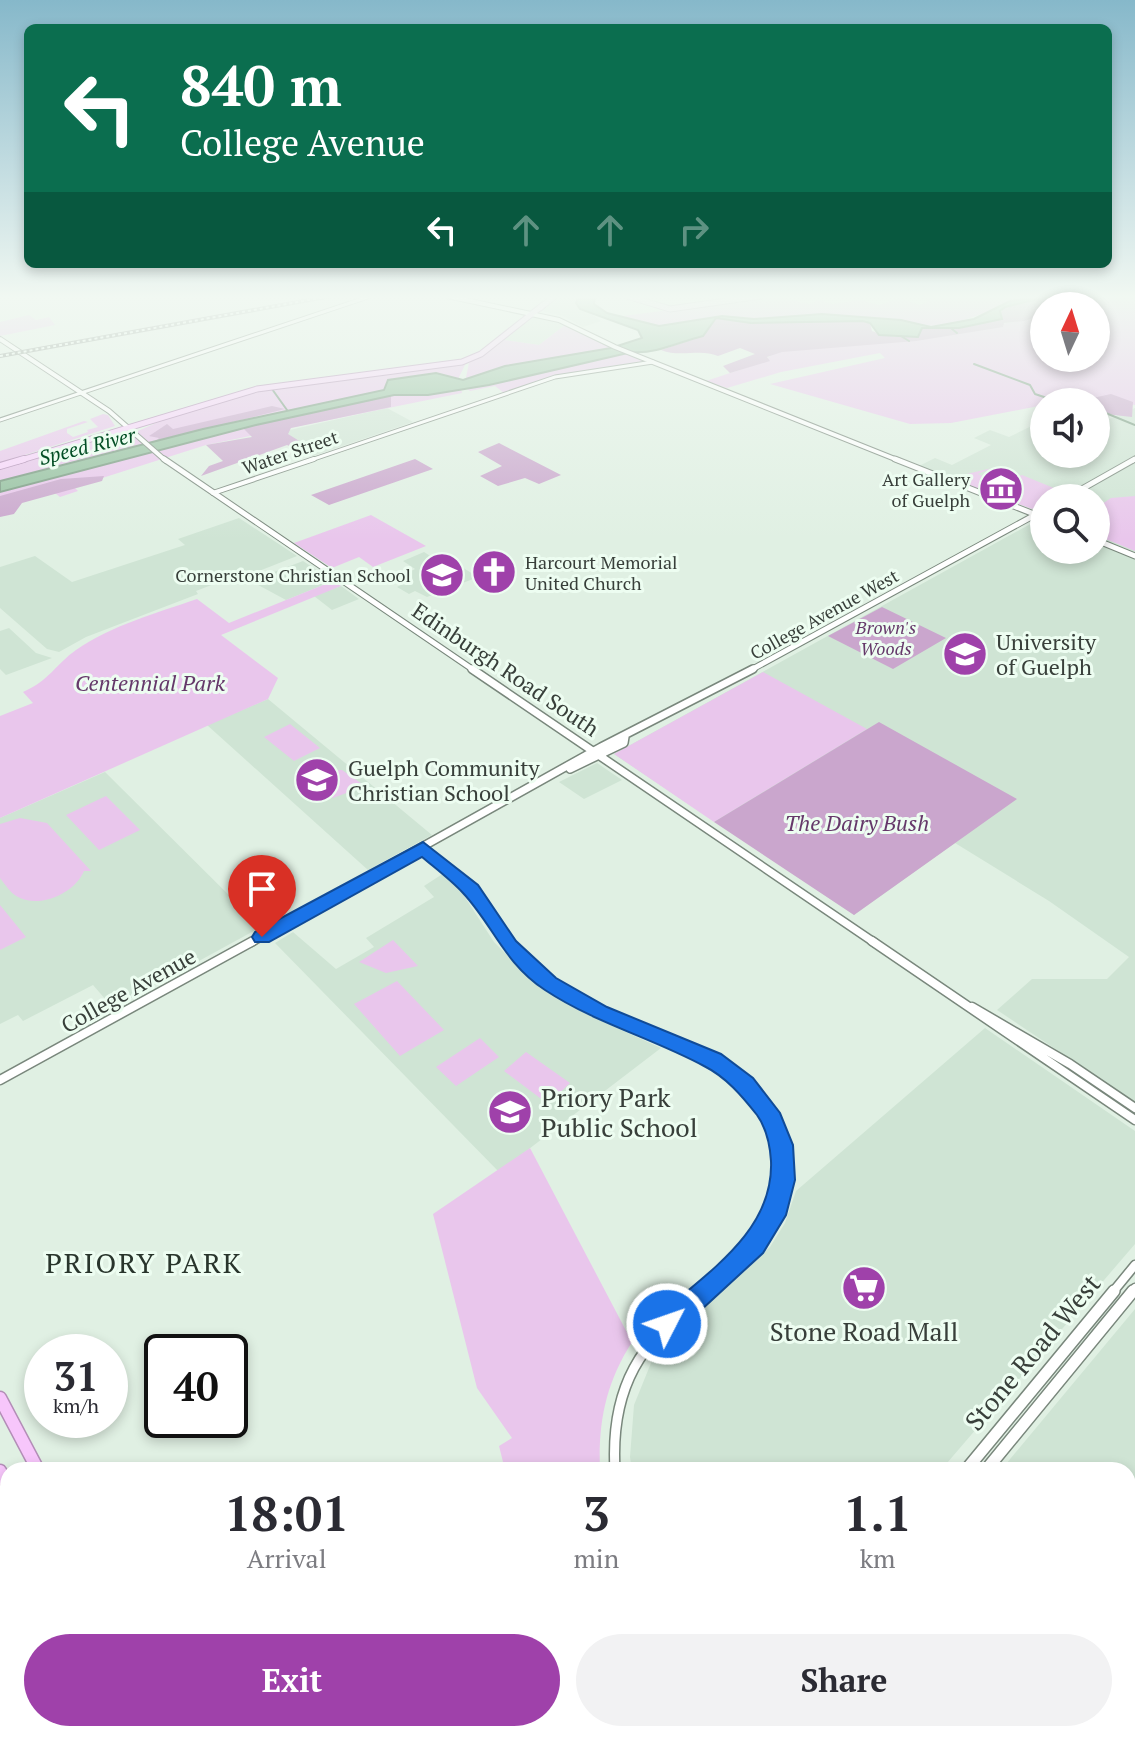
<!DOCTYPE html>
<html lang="en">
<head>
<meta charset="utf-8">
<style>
	body { margin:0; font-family:"PT Serif",serif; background:#f2f2f3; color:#2b2b33; height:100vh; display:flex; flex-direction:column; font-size:30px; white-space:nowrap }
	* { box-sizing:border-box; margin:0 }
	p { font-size:26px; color:#7c7c81 }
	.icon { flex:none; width:44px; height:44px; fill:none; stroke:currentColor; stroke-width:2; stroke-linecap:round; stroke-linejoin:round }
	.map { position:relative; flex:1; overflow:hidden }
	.sheet { position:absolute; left:0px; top:1462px; width:1136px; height:280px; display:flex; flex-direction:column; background:#fff; border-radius:24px 24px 0 0; box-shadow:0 4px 12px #0003 }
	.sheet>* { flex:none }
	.banner { position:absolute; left:24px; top:24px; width:1088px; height:244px; border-radius:12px; box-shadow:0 4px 12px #0003; background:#0b6e4f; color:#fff; overflow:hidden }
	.needle { width:52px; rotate:4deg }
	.buttons { position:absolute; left:1030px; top:292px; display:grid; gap:16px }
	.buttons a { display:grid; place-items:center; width:80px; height:80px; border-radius:50%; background:#fff; box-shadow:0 4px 12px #0003; font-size:40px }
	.speed { position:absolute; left:24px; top:1334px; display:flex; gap:16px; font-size:40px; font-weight:700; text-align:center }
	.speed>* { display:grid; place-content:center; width:104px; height:104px; border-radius:50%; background:#fff; box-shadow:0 4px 12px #0003; line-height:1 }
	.speed small { font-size:20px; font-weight:400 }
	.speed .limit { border:4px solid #111; border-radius:12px; background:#fff; color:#111 }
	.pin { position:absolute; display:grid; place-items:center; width:68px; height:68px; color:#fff; margin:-82px -34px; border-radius:50% 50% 50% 0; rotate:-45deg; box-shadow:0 0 8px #0007 }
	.pin .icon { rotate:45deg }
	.me { position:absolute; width:88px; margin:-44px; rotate:49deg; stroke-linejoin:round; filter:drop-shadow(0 0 6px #0008) }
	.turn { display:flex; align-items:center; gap:28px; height:168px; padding:0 24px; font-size:36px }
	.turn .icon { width:104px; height:104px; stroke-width:2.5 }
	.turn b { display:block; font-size:56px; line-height:68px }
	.lanes { display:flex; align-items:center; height:76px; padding:0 24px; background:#0003; justify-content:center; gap:40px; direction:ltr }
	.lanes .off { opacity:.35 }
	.eta { display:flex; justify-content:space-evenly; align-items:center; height:136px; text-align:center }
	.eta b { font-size:48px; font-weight:700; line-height:56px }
	.primary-button { display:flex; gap:16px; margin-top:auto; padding:16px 24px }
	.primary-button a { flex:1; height:92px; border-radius:48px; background:#9f41aa; color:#fff; font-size:32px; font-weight:700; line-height:92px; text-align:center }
	.primary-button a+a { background:#f2f2f3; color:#2b2b33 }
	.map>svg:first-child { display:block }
	.built { fill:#cfe4d4 }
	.green { fill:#e9c6ec }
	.forest { fill:#caa6cd }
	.water { fill:#93bf9e; stroke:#789980; stroke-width:2 }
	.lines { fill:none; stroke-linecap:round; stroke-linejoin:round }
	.stream { stroke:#789980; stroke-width:2 }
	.tertiary-far4-casing { stroke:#79877c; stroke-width:5 }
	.tertiary-far3-casing { stroke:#79877c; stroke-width:6 }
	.tertiary-far2-casing { stroke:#79877c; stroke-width:9 }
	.tertiary-far1-casing { stroke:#79877c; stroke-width:10 }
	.tertiary-casing { stroke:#79877c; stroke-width:12 }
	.secondary-far4-casing { stroke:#79877c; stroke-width:6 }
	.secondary-far3-casing { stroke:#79877c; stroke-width:7 }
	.secondary-far2-casing { stroke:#79877c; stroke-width:10 }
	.secondary-far1-casing { stroke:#79877c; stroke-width:11 }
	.secondary-casing { stroke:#79877c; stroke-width:14 }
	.primary-far1-casing { stroke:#b38eb7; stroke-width:7 }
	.primary-casing { stroke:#b38eb7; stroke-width:8 }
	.trunk-casing { stroke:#b38eb7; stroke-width:15 }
	.tertiary-far4 { stroke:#fff; stroke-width:3 }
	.tertiary-far3 { stroke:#fff; stroke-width:4 }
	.tertiary-far2 { stroke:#fff; stroke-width:6 }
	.tertiary-far1 { stroke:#fff; stroke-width:7 }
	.tertiary { stroke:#fff; stroke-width:9 }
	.secondary-far4 { stroke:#fff; stroke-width:4 }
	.secondary-far3 { stroke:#fff; stroke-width:5 }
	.secondary-far2 { stroke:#fff; stroke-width:7 }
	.secondary-far1 { stroke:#fff; stroke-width:8 }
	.secondary { stroke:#fff; stroke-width:11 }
	.primary-far1 { stroke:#f9d4fc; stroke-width:5 }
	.primary { stroke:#f9d4fc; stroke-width:6 }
	.trunk { stroke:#f7c6fb; stroke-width:12 }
	.rail-casing { stroke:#869188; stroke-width:4 }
	.rail { stroke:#edfdf1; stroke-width:2; stroke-dasharray:3; stroke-linecap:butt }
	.route { fill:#1a73e8; stroke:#114b97; stroke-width:2 }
	.labels { text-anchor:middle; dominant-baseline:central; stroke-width:6; stroke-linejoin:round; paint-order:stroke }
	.far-street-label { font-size:18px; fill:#383f3a; stroke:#edfdf1 }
	.far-poi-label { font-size:18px; fill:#383f3a; stroke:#edfdf1; text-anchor:end }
	.far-park-label { font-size:18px; font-style:italic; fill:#65386a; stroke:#edfdf1 }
	.far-water-label { font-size:20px; font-style:italic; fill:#034e25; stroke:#edfdf1 }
	.poi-label { font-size:22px; fill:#383f3a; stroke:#edfdf1; text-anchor:start }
	.street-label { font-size:22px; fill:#383f3a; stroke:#edfdf1 }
	.park-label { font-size:22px; font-style:italic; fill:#65386a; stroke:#edfdf1 }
	.near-poi-label { font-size:26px; fill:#383f3a; stroke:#edfdf1; text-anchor:start }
	.near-street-label { font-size:26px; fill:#383f3a; stroke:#edfdf1 }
	.near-neighbourhood-label { font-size:28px; letter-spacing:2px; fill:#29352c; stroke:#edfdf1 }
</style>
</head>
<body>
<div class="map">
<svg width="1135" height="1742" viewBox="0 0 1135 1742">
	<rect width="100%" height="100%" fill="#e0f0e3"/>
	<path class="built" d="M 562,296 L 579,296 L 576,303 L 601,321 L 583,327 L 563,316 L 542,311 Z
		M 531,317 L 565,325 L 539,345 L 504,340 Z
		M 387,408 L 413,422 L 313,456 L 281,432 Z
		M 1135,408 L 1135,1102 L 997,1010 L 1032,979 L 1107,979 L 1129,957 L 1049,901 L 955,843 L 854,915 L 614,754 L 1043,517 L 1044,550 L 1096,550 L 1096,498 L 1044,498 L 1044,513 L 919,466 L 935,458 L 952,465 L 991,445 L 974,438 L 990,430 L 1009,437 L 1044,420 L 1044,454 L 1096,454 L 1096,417 L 1107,420 Z
		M 239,518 L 297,556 L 231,582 L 227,579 L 196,591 L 198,594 L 86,637 L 59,652 L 47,649 L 0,608 L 0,567 L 35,556 L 72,582 L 185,545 L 178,539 Z
		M 424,552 L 446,566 L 455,563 L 478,577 L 427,597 L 415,591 L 409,594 L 397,587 L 413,579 L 405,574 L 415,569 L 403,561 Z
		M 303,561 L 333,581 L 286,600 L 251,581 Z
		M 341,586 L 359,599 L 332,610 L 314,596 Z
		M 9,628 L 36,653 L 52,658 L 6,675 L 0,669 L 0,631 Z
		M 268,699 L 432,835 L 368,870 L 207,725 Z
		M 597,763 L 622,780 L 584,799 L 559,782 Z
		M 105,772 L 261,927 L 113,1008 L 93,985 L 23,1021 L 18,1015 L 0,1024 L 0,818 Z
		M 444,873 L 457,885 L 494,942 L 540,988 L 584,1013 L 661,1048 L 499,1172 L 275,943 L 293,932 L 336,969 L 374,947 L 366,938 L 434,897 L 424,886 Z
		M 985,1028 L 1135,1131 L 1135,1244 L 941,1470 L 632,1470 L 630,1457 L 634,1405 L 651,1363 L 669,1339 L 770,1247 L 785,1223 L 796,1191 Z
		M 1135,1309 L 1135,1645 L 1128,1655 L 1128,1470 L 1001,1470 Z
		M 484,1734 L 711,1734 L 704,1742 L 489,1742 Z
		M 792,1734 L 893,1734 L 900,1742 L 799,1742 Z"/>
	<path class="green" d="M 776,296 L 809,304 L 820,300 L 832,304 L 861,300 L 879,305 L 900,298 L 920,305 L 929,301 L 914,296 L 1033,296 L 944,327 L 822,314 L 754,319 L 722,316 L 659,326 L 623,316 Z
		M 1109,296 L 1135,296 L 1135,405 L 1096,400 L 1044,402 L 1044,405 L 951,423 L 910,424 L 770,384 L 885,358 L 880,353 L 781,372 L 727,388 L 706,381 L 757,364 L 782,349 L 909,339 L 1026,320 L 1044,312 L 1044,358 L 1096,358 L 1096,306 L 1058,306 Z
		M 29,315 L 36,320 L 49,317 L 55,325 L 0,336 L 0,322 Z
		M 565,325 L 646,362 L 554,376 L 504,393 L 495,386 L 470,391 L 464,387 L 469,363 L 504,340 L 539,345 Z
		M 466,363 L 459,377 L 462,393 L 206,445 L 74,487 L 78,491 L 60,497 L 55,493 L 0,506 L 0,468 L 71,447 L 129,435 L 174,415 L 273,387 Z
		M 103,414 L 108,415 L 115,426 L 0,463 L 0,451 L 84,421 L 88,422 L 67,429 L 67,433 L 73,437 L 88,432 L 87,430 L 98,427 L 90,419 Z
		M 992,468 L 978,474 L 988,478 L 1001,473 L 1014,478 L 1022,475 L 1066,493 L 1044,498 L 1044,503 L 1032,509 L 950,478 Z
		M 1135,496 L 1135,551 L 1096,535 L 1096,508 L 1111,498 Z
		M 371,515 L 426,546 L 373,567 L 359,557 L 332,568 L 294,543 Z
		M 333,581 L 341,586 L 221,635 L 278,678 L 268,699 L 0,818 L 0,716 L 33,703 L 23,692 C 49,681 56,664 76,650 C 112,625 157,613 197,599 L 229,623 Z
		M 763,672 L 867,729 L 714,822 L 614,754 Z
		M 290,724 L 320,748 L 294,761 L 264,737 Z
		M 339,770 L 342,770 L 365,786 L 333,798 L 316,788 Z
		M 106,796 L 140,830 L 99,850 L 66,815 Z
		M 20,818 L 47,823 L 91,871 L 84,871 C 75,893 40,909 18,897 C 10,893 5,884 0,878 L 0,824 Z
		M 0,905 L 26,937 L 0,950 Z
		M 393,940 L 418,966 L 386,973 L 359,962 Z
		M 397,981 L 444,1030 L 400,1056 L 354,1004 Z
		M 480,1038 L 499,1057 L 456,1086 L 436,1067 Z
		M 526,1052 L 570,1083 L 548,1104 L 504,1071 Z
		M 530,1148 L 632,1342 C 606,1383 598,1422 600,1470 L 505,1470 L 499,1446 L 512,1438 L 477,1388 L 433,1214 Z"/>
	<path class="forest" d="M 1050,296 L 1109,296 L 1063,306 L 1044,306 L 1044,314 L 1024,321 L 1004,323 L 1003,327 L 916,341 L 782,352 L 767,357 L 770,361 L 730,373 L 723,366 L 755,354 L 740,348 L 718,356 C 700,348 681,358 661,350 L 703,336 L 716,318 L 751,323 L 863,321 L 870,323 L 872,331 C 888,337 901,338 918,336 L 922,328 L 959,328 L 994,320 L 1005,307 Z
		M 1111,394 L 1133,402 L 1132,417 L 1096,413 L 1096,402 L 1075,402 Z
		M 391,396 L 391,407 L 291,428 L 288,434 L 317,452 L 311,455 L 287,445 L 201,476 L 209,466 L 223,461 L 206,445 L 252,437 L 243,428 Z
		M 272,406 L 285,409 L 156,441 L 159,438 L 149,436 L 167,424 L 173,429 Z
		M 499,443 L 561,475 L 539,484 L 525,478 L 498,486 L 480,476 L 502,466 L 478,452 Z
		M 415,459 L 433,469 L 329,505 L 311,495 Z
		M 104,476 L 102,481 L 22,503 L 14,514 L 0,517 L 0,496 L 61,479 Z
		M 882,607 L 946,638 L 893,669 L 828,636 Z
		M 879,722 L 1017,799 L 854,915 L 714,822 Z"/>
	<path class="water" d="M 579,296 L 595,296 L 594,304 L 607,313 L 659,326 L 722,316 L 754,319 L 822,314 L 901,320 L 931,327 L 974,319 L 1010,301 L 1050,296 L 1005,307 L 1000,311 L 1002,319 L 959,328 L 922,328 L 918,337 L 879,335 L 870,323 L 863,321 L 751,323 L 716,318 L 703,336 C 678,342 657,354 632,352 L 489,385 L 428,395 L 394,395 L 256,425 L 0,492 L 0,481 L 203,429 L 384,390 L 388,380 L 436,373 L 463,380 L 505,366 L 611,348 L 642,338 L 638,330 L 580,309 L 576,303 Z"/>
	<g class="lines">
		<path class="stream" d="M 952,329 L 957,333
			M 901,336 L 909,341
			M 974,364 L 1030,385 L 1035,394 L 1056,401
			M 272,389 L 287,410
			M 1096,409 L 1135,425"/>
		<g class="tertiary-far4-casing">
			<path id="tertiary-far4" d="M 0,420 L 371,296
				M 308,461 L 555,377 L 653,362"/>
		</g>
		<g class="tertiary-far3-casing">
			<path id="tertiary-far3" d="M 213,493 L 314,459"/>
		</g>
		<g class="tertiary-far2-casing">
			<path id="tertiary-far2" d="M 423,848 L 468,886 L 507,943"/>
		</g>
		<g class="tertiary-far1-casing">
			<path id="tertiary-far1" d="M 505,941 C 571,1018 648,1018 725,1068 C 778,1102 803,1173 766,1228 C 749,1254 725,1273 701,1293"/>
		</g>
		<g class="tertiary-casing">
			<path id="tertiary" d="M 615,1470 C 610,1386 641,1342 704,1291
				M 781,1734 L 788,1742"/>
		</g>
		<g class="secondary-far4-casing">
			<path id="secondary-far4" d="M 447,296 L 559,320 L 615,347 L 900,461
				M 0,339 L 109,411 L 166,461
				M 1132,461 L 1135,459"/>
		</g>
		<g class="secondary-far3-casing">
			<path id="secondary-far3" d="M 164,459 L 475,671
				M 895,459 L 1044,518
				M 1066,498 L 1135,459
				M 1096,540 L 1135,556
				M 749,671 L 1044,510"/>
		</g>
		<g class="secondary-far2-casing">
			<path id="secondary-far2" d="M 472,669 L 875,943
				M 570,769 L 624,743 L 625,737
				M 250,943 L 601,747 L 753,669"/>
		</g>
		<g class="secondary-far1-casing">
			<path id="secondary-far1" d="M 872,941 L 1135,1120
				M 972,1007 L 1070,1064 L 1135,1108
				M 0,1080 L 253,941
				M 1112,1293 L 1135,1265
				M 1131,1293 L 1135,1288"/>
		</g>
		<g class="secondary-casing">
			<path id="secondary" d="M 966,1470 L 1114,1291
				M 986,1470 L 1133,1291
				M 734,1742 L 741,1734
				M 758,1742 L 765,1734"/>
		</g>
		<g class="primary-far1-casing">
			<path id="primary-far1" d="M 627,296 L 670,309 L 761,296
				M 540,308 L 555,296
				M 18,461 L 257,389 L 462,362 L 481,354 L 543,305"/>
		</g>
		<g class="primary-casing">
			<path id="primary" d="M 0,466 L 24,459"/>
		</g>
		<g class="trunk-casing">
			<path id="trunk" d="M 0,1398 L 38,1470
				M 0,1471 L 8,1486
				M 134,1734 L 138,1742
				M 178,1734 L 182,1742"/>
		</g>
		<use href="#tertiary-far4" class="tertiary-far4"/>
		<use href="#tertiary-far3" class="tertiary-far3"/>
		<use href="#tertiary-far2" class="tertiary-far2"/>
		<use href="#tertiary-far1" class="tertiary-far1"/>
		<use href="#tertiary" class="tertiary"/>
		<use href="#secondary-far4" class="secondary-far4"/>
		<use href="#secondary-far3" class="secondary-far3"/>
		<use href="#secondary-far2" class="secondary-far2"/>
		<use href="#secondary-far1" class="secondary-far1"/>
		<use href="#secondary" class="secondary"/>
		<use href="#primary-far1" class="primary-far1"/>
		<use href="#primary" class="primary"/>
		<use href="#trunk" class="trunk"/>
		<g class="rail-casing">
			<path id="rail" d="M 0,356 L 331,296"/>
		</g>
		<use href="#rail" class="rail"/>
	</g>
	<linearGradient id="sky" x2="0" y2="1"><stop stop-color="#86b8ca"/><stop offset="0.55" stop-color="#f1f8f2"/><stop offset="1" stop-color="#f1f8f2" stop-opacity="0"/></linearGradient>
	<rect width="1135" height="540" fill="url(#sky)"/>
	<path class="route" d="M 423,842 L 478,885 L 516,941 L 556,978 L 607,1007 L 721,1054 L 753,1078 L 780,1113 L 793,1145 L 795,1180 L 786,1215 L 763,1253 L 676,1333 L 667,1336 L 658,1333 L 654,1324 L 658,1316 C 706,1273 774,1232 771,1161 C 770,1144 767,1129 757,1115 C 742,1096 726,1077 704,1066 C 652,1038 595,1023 545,990 C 504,963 493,925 463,893 C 451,880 435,868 422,857 L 269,942 L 255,942 L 252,937 L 255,932 Z"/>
	<defs>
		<g id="museum-disc" transform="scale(2.3)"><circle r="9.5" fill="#9f41aa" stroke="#edfdf1"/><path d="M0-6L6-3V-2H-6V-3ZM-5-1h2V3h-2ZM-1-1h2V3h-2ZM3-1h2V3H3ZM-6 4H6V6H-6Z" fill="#fff"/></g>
		<g id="church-disc" transform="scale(2.3)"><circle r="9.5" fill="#9f41aa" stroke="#edfdf1"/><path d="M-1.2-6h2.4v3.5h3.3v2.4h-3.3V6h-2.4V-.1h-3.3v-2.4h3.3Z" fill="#fff"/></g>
		<g id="school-disc" transform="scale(2.3)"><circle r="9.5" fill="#9f41aa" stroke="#edfdf1"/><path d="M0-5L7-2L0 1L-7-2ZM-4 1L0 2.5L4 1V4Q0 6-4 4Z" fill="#fff"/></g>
		<g id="university-disc" transform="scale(2.3)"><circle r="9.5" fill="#9f41aa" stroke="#edfdf1"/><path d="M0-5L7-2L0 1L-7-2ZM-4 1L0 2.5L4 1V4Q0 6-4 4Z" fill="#fff"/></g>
		<g id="supermarket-disc" transform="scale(2.3)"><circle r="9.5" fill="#9f41aa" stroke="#edfdf1"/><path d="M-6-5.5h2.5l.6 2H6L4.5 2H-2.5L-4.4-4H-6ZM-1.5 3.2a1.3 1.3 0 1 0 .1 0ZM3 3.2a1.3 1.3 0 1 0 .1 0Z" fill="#fff"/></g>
	</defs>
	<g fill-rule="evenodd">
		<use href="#museum-disc" x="1001" y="489"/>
		<use href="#church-disc" x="494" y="572"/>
		<use href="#school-disc" x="442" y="575"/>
		<use href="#university-disc" x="965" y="654"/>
		<use href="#school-disc" x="317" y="780"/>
		<use href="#school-disc" x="510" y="1112"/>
		<use href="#supermarket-disc" x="864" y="1288"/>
	</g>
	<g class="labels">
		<g class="far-street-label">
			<text transform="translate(290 452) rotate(-19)">Water Street</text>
			<text transform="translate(824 614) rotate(-29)">College Avenue West</text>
		</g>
		<g class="far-poi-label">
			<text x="970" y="479">Art Gallery<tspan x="970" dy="21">of Guelph</tspan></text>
			<text x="525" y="562" text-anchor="start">Harcourt Memorial<tspan x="525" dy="21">United Church</tspan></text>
			<text x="411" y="575">Cornerstone Christian School</text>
		</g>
		<g class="far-park-label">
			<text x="886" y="627">Brown's<tspan x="886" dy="21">Woods</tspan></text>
		</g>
		<g class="far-water-label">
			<text transform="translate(87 446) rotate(-14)">Speed River</text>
		</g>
		<g class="poi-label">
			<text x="996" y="641">University<tspan x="996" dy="25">of Guelph</tspan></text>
			<text x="348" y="767">Guelph Community<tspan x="348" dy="25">Christian School</tspan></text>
		</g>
		<g class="street-label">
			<text transform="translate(506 669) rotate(34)">Edinburgh Road South</text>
			<text transform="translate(128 990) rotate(-29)">College Avenue</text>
		</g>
		<g class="park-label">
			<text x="150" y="682">Centennial Park</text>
			<text x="857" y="822">The Dairy Bush</text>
		</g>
		<g class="near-poi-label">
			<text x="541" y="1097">Priory Park<tspan x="541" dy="30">Public School</tspan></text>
			<text x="864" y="1331" text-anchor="middle">Stone Road Mall</text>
		</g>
		<g class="near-street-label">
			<text transform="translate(1032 1352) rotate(-50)">Stone Road West</text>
		</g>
		<g class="near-neighbourhood-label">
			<text x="144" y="1262">PRIORY PARK</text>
		</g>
	</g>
</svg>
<div class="buttons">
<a><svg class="needle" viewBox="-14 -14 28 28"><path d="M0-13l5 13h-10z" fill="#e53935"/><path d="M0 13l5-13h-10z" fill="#7c7c81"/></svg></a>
<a><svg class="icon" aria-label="sound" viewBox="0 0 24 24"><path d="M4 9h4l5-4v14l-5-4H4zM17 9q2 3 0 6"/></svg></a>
<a><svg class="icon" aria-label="search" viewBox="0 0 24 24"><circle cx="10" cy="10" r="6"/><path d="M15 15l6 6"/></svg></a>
</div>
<div class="speed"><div>31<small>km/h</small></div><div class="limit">40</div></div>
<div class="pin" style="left:262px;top:937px;background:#d93025"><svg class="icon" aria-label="arrive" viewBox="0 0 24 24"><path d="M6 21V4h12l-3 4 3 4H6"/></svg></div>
<svg class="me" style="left:667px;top:1324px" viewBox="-20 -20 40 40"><circle r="17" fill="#1a73e8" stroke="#fff" stroke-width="3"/><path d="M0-11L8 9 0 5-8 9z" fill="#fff"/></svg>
<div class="banner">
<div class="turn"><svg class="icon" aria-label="left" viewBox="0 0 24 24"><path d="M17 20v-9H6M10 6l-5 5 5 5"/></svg><div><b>840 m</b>College Avenue</div></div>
<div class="lanes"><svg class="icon" aria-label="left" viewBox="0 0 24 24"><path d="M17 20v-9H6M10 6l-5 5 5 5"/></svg><svg class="icon off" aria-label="ahead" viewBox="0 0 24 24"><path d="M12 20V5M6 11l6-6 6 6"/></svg><svg class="icon off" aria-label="ahead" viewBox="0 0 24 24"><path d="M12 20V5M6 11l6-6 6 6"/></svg><svg class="icon off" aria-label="right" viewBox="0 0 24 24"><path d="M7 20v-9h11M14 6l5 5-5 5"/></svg></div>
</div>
<section class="sheet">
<div class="eta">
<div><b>18:01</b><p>Arrival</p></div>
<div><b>3</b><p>min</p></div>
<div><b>1.1</b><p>km</p></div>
</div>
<div class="primary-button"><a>Exit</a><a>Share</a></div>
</section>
</div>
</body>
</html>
